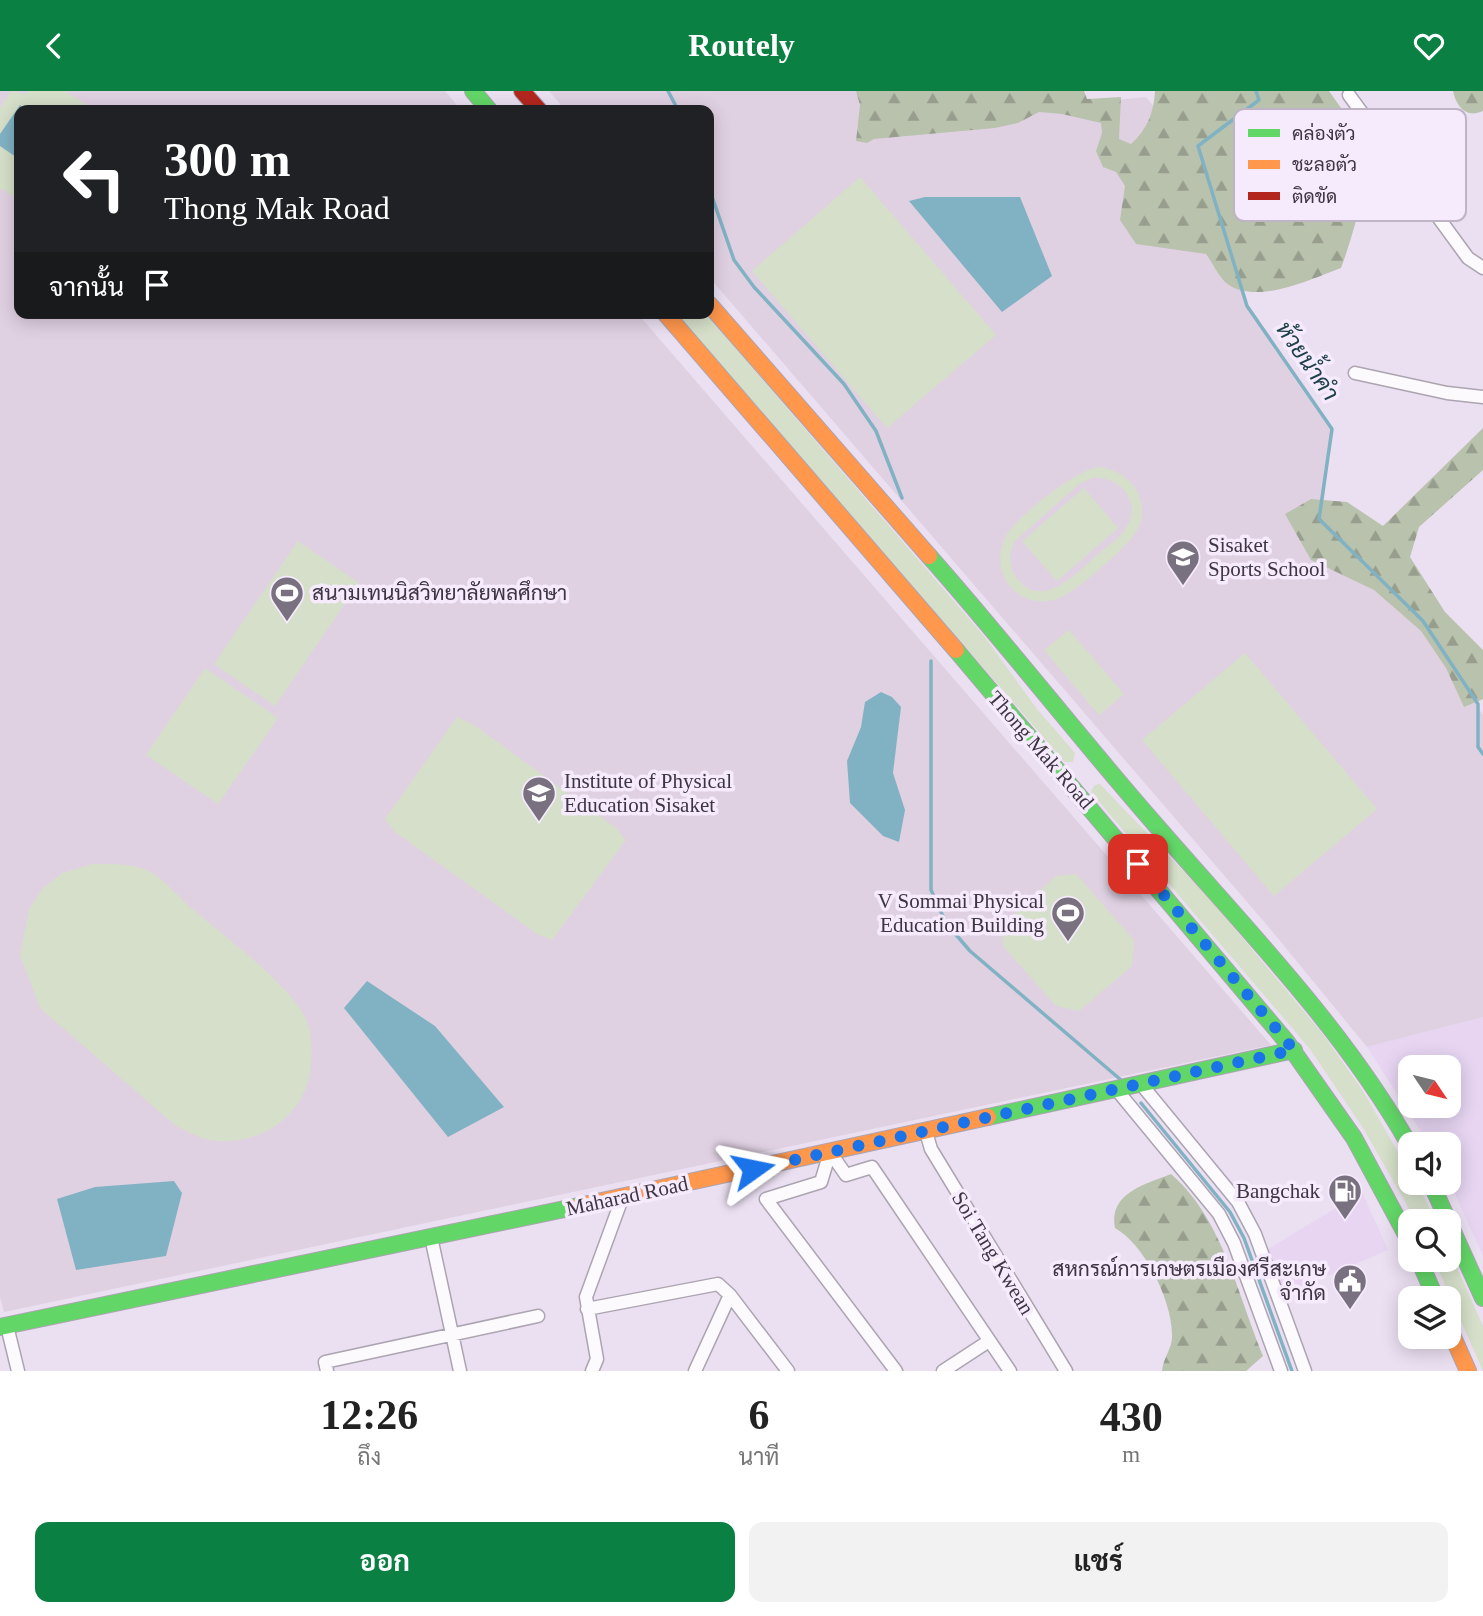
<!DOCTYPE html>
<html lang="th">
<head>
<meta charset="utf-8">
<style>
	body { margin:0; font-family:"Times New Roman",Sarabun,serif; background:#f2f2f2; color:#222; height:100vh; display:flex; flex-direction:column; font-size:26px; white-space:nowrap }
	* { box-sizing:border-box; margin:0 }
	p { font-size:23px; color:#767676 }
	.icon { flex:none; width:38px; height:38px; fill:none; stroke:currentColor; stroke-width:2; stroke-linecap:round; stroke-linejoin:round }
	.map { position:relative; height:1280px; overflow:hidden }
	.side { display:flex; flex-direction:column; background:#fff; flex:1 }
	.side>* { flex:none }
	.hud { position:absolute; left:14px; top:14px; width:700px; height:214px; border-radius:14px; box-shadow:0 4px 18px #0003; background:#202124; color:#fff; overflow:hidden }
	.needle { width:46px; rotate:125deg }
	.buttons { position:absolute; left:1398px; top:964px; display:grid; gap:14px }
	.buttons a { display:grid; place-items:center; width:63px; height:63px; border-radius:14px; background:#fff; box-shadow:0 4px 18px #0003; font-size:35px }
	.pin { position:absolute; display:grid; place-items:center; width:60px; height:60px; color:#fff; margin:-30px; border-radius:14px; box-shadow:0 4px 10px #0006 }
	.me { position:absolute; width:77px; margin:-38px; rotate:78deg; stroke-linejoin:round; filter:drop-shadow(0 0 5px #0008) }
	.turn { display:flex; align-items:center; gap:24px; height:147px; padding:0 35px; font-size:32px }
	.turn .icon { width:91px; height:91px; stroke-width:2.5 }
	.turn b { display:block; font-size:49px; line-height:60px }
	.then { display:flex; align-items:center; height:66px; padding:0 35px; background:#0003; gap:14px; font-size:26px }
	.eta { display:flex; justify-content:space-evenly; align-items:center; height:119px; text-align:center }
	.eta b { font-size:42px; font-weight:700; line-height:49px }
	.button { display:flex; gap:14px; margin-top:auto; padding:14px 35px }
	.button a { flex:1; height:80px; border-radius:14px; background:#0b8043; color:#fff; font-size:28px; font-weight:700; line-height:80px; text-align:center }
	.button a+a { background:#f2f2f2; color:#222 }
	header { display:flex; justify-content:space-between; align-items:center; height:91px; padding:0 35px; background:#0b8043; color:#fff; font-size:32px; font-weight:700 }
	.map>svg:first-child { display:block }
	.built { fill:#e7d5f2; fill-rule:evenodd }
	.education { fill:#e0d1e2 }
	.grass { fill:#d5dfc9; fill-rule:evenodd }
	.forest { fill:url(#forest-firs) }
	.water { fill:#81b2c4 }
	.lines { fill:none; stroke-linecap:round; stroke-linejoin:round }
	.stream { stroke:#81b2c4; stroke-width:3.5 }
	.street-casing { stroke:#aca4b1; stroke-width:15 }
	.fast-casing { stroke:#aca4b1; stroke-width:18 }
	.slow-casing { stroke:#aca4b1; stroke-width:18 }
	.jam-casing { stroke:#aca4b1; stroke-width:18 }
	.street { stroke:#fcfafd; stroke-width:12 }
	.fast { stroke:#63d668; stroke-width:16 }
	.slow { stroke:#ff974d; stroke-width:16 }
	.jam { stroke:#b3261e; stroke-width:16 }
	.route { stroke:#1a73e8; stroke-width:12; stroke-dasharray:0 21.6 }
	.labels { text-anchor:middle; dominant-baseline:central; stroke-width:7; stroke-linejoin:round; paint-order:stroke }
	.poi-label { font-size:21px; fill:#3d3542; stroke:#f6eafd; text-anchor:start }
	.street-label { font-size:21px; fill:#3d3542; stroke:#f6eafd }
	.water-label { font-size:23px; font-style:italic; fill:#1e414a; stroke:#f6eafd }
	.key { fill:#f6eafd; stroke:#beb4c5; stroke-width:2 }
	.key-label { font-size:19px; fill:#3d3542 }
</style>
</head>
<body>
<header><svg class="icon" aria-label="back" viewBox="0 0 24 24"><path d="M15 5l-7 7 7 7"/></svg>Routely<svg class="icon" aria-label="heart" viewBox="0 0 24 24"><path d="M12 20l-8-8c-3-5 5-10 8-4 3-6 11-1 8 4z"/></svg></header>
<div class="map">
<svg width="1483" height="1280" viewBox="0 0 1483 1280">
	<defs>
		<pattern id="forest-firs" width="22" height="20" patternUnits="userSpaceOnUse" patternTransform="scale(1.75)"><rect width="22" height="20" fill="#b9c2ad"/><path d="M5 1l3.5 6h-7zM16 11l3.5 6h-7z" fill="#989e8e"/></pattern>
	</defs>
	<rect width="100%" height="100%" fill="#ebe0f2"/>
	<path class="built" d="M 1483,926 L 1483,1165 L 1449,1090 L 1449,1054 L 1429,1053 L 1367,956 ZM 1410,976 L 1449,976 L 1449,1015 L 1410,1015 Z
		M 1362,1101 L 1388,1159 L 1281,1205 L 1265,1160 Z"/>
	<path class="education" d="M 0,0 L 445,0 L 461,19 L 19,19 L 19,222 L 637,222 L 1271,954 L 4,1221 L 0,1206 Z
		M 549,0 L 875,0 L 876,32 L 1146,6 L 1186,54 L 1247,212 L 1332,337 L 1322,429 L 1425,532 L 1483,624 L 1483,926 L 1367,956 L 1266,833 L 709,186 L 709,19 L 565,19 Z"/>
	<path class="grass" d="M 11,0 L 26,3 L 28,0 L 65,0 L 95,19 L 19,19 L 19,109 L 0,97 L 0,17 Z
		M 860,86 L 996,244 L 887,337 L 752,180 Z
		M 676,222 L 705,222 L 984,545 L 1037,618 L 1075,662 L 1073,671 L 1065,671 Z
		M 1099,376 C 1130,379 1154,411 1136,441 C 1126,457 1076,501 1059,507 C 1051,511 1041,511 1032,509 C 1022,507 1013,500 1007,491 C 998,477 998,459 1006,445 C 1017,425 1077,378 1099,376 ZM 1092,387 C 1118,384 1142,409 1127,435 C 1121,447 1106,456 1096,465 C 1076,483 1040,521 1016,486 C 1008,474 1009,462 1015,450 L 1079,393 Z
		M 1084,397 L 1118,437 L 1057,490 L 1022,450 Z
		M 298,450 L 359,492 L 275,615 L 214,573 Z
		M 1069,539 L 1124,603 L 1099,624 L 1044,559 Z
		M 1245,562 L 1377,718 L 1274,805 L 1142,649 Z
		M 205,577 L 278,627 L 218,713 L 146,664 Z
		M 457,626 L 474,634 L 616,737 L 626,749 L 552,849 L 537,843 L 395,741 L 385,728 Z
		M 1100,693 L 1210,808 L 1322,942 L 1363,1000 L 1410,1082 L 1410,1092 L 1417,1092 L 1436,1130 L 1416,1130 L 1363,1037 L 1310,958 L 1095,706 L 1091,700 L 1095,694 Z
		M 93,773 C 110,773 135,772 150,781 C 165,789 178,805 190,816 C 221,843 293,895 307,931 C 312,943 312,960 311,973 C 308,1026 256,1059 205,1048 C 195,1045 185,1039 176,1035 L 40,917 L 20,864 L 29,818 L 43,797 L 62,782 Z
		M 1076,783 L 1134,849 L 1132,875 L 1079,920 L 1056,915 L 1003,855 L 1003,834 L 1056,785 Z
		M 1449,1159 L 1483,1235 L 1483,1280 L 1434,1169 L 1449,1169 Z"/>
	<path class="forest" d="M 856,0 L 1084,0 L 1087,8 L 1121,6 L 1119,48 L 1131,53 C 1147,39 1154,21 1155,0 L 1329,0 L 1375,65 C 1362,103 1355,140 1341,177 C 1311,188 1254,216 1225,191 C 1218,184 1212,171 1206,163 L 1136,153 L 1120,129 L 1125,95 L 1116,81 L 1103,76 L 1096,60 L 1102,42 L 1101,32 L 1062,23 L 1039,21 L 1018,32 L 995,37 L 874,48 L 867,52 L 856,50 L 860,14 Z
		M 1453,0 L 1483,0 L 1483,20 C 1466,28 1456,15 1453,0 Z
		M 1483,337 L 1483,379 L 1419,436 L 1410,466 L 1445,521 L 1483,559 L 1483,655 L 1483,608 L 1464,616 L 1446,577 L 1421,540 L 1374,499 L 1311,469 L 1285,423 L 1311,408 L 1347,411 L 1383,435 Z
		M 1171,1083 C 1223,1128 1237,1203 1263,1265 L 1246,1280 L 1162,1280 C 1163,1267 1173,1256 1172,1244 C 1172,1210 1145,1154 1115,1137 C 1108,1102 1146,1093 1171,1083 Z"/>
	<path class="water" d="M 20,14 L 28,19 L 19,19 L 19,68 L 0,55 L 0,43 Z
		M 925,106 L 1020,106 L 1052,185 L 1002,221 L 909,110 Z
		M 881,601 L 892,606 L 901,616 L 893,682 L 905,719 L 899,751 L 883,745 L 850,712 L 847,670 L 861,636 L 865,611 Z
		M 367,890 L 435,935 L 504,1016 L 448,1046 L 344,917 Z
		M 174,1090 L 182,1102 L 166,1165 L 76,1179 L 57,1108 L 95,1096 Z"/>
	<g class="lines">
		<path class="stream" d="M 668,0 L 678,19
			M 1256,0 L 1259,9 L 1198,55 L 1247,215 L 1332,338 L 1319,428 L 1423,530 L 1478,613 L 1478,656 L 1483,663
			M 709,97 L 734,169 L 754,196 L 844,293 L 876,340 L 902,407
			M 931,570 L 931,799 L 946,832 L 970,860 L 1121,989
			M 1141,1012 L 1230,1121 L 1244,1147 L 1292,1280"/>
		<g class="street-casing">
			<path id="street" d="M 1349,4 L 1468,167 L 1483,177
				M 1355,282 L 1447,302 L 1483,306
				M 1141,993 L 1238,1111 L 1255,1143 L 1305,1280
				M 1116,998 L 1219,1123 L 1234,1152 L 1281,1280
				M 926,1041 L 931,1058 L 1066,1280
				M 830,1061 L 821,1091 L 766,1108 L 896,1280
				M 830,1061 L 846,1084 L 872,1076 L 1010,1280
				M 431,1146 L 460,1280
				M 587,1218 L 718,1193 L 730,1204 L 788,1280
				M 7,1235 L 18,1280
				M 327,1280 L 325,1271 L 538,1225
				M 592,1280 L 597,1268 L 586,1206 L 623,1105
				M 695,1280 L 730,1204
				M 943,1280 L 989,1250"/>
		</g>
		<g class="fast-casing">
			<path id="fast" d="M 473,0 L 489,19
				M 929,465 C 1006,552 1077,644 1154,732 C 1244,836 1342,935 1410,1055
				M 956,559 L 1286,950 L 1354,1047 L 1410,1151
				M 988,1026 L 1294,959
				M 1431,1092 L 1483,1207
				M 1419,1169 L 1436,1208
				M 0,1236 L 579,1115"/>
		</g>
		<g class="slow-casing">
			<path id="slow" d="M 709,213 L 929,465
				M 665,222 L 956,559
				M 579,1115 L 988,1026
				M 1449,1237 L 1468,1280"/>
		</g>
		<g class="jam-casing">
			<path id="jam" d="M 522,0 L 539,19"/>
		</g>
		<use href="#street" class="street"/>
		<use href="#fast" class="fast"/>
		<use href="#slow" class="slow"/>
		<use href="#jam" class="jam"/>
	</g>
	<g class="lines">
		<path class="route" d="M 753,1078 L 1294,959 L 1138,773"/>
	</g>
	<defs>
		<g id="university-pin" transform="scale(1.75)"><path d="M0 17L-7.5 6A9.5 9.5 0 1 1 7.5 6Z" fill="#7a7180" stroke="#f6eafd"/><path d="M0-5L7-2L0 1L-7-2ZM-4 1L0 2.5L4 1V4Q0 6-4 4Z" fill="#fff"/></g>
		<g id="stadium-pin" transform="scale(1.75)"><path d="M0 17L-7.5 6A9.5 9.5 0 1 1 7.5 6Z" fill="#7a7180" stroke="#f6eafd"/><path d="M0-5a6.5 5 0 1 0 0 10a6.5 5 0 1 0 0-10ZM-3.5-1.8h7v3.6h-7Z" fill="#fff"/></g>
		<g id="fuel-pin" transform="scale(1.75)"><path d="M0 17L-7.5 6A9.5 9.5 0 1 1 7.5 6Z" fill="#7a7180" stroke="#f6eafd"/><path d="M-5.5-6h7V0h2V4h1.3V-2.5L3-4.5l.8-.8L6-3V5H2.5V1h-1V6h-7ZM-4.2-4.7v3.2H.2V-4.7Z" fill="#fff"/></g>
		<g id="civic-pin" transform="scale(1.75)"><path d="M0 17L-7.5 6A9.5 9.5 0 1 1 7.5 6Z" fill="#7a7180" stroke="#f6eafd"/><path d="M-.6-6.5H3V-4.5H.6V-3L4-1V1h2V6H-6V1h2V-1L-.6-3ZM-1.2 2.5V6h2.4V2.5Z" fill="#fff"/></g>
	</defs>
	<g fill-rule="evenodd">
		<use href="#university-pin" x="1183" y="466"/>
		<use href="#stadium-pin" x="287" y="502"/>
		<use href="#university-pin" x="539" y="702"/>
		<use href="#stadium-pin" x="1068" y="822"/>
		<use href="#fuel-pin" x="1345" y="1100"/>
		<use href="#civic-pin" x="1350" y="1190"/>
	</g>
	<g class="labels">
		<g class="poi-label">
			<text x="1208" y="454">Sisaket<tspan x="1208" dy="24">Sports School</tspan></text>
			<text x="312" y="502">สนามเทนนิสวิทยาลัยพลศึกษา</text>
			<text x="564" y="690">Institute of Physical<tspan x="564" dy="24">Education Sisaket</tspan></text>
			<text x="1044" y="810" text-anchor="end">V Sommai Physical<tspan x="1044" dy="24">Education Building</tspan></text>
			<text x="1320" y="1100" text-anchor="end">Bangchak</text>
			<text x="1326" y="1178" text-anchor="end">สหกรณ์การเกษตรเมืองศรีสะเกษ<tspan x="1326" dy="24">จำกัด</tspan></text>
		</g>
		<g class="street-label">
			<text transform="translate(1041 659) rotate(49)">Thong Mak Road</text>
			<text transform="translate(627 1105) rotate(-12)">Maharad Road</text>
			<text transform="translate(993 1162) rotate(59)">Soi Tang Kwean</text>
		</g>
		<g class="water-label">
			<text transform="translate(1307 270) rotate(55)">ห้วยน้ำคำ</text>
		</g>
	</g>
	<rect x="1234" y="18" width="232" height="112" rx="10" class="key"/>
	<rect x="1248" y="38" width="32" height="8" fill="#63d668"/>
	<rect x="1248" y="69" width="32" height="9" fill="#ff974d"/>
	<rect x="1248" y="101" width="32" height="8" fill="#b3261e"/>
	<g class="key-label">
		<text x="1292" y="49">คล่องตัว</text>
		<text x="1292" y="80">ชะลอตัว</text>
		<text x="1292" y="112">ติดขัด</text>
	</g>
</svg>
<div class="buttons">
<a><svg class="needle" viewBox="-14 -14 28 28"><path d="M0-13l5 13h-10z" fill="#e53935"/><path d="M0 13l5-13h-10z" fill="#767676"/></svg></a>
<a><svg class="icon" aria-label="sound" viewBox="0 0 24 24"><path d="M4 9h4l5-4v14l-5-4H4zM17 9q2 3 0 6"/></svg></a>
<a><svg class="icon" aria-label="search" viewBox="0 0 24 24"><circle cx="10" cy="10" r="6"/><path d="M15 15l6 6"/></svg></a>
<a><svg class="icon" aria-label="layers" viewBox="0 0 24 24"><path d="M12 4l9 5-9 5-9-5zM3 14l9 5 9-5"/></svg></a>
</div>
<div class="pin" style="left:1138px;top:773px;background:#d93025"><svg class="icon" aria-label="arrive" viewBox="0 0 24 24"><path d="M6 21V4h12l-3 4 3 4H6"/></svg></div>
<svg class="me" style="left:753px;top:1078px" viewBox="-20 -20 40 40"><path d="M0-17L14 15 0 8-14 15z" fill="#1a73e8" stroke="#fff" stroke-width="4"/></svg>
<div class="hud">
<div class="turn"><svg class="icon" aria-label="left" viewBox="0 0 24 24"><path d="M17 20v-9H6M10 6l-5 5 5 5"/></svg><div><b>300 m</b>Thong Mak Road</div></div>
<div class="then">จากนั้น<svg class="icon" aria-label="arrive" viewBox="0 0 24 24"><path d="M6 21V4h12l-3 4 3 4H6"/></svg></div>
</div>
</div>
<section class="side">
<div class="eta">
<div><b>12:26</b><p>ถึง</p></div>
<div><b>6</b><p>นาที</p></div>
<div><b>430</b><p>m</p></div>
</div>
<div class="button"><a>ออก</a><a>แชร์</a></div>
</section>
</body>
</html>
